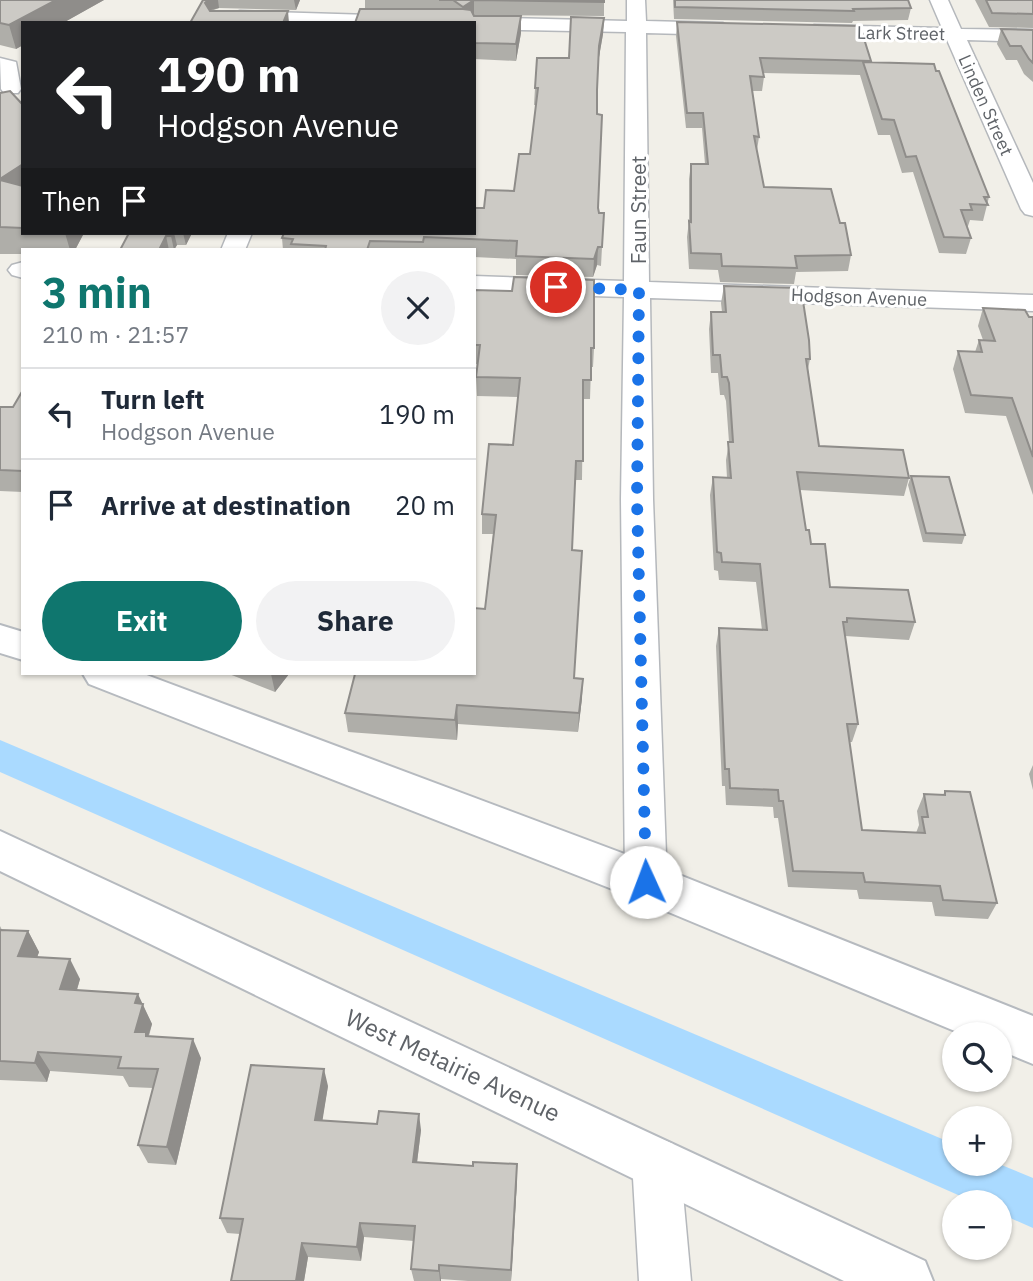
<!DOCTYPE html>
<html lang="en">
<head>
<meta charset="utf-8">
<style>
	body { margin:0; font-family:"IBM Plex Sans",sans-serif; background:#f2f2f3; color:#1f2937; height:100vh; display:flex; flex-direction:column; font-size:26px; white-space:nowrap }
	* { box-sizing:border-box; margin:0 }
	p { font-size:23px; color:#747a83 }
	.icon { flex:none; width:38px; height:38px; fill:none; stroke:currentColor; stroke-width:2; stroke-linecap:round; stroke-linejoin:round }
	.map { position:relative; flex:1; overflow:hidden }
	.side { position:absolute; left:21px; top:248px; width:455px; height:427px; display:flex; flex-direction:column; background:#fff; border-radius:0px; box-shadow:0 2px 5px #0004 }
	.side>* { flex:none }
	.banner { position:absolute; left:21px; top:21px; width:455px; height:214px; border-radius:0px; box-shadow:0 2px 5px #0004; background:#202124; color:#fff; overflow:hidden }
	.buttons { position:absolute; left:942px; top:1022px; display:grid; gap:14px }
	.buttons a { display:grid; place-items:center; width:70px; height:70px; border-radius:50%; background:#fff; box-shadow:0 2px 5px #0004; font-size:35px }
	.pin { position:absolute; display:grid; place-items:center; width:60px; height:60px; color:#fff; margin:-30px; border:4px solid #fff; border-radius:50%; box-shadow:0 2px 7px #0007 }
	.me { position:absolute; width:77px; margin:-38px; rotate:358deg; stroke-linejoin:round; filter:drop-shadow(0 0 5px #0008) }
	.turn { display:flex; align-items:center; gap:24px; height:147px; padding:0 21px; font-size:32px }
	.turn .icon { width:91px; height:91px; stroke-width:2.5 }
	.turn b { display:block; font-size:49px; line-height:60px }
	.then { display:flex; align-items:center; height:66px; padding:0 21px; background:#0003; gap:14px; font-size:26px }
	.round { display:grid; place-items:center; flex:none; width:74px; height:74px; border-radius:37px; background:#f2f2f3 }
	.headline { display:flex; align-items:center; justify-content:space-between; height:119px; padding:0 21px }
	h1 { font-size:42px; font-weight:700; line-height:52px; color:#0f766e }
	.primary-button { display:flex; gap:14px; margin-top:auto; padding:14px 21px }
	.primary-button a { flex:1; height:80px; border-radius:42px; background:#0f766e; color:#fff; font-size:28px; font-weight:700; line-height:80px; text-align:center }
	.primary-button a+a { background:#f2f2f3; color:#1f2937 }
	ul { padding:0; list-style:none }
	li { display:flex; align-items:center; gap:21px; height:91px; padding:0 21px; border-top:2px solid #e0e1e3 }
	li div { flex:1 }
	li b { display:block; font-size:26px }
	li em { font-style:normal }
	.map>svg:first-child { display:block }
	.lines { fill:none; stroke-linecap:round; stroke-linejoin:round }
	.canal { fill:#aadaff; fill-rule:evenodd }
	.minor-casing { stroke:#b5b8bc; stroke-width:3 }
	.secondary-casing { stroke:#b6babf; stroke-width:4 }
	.minor { fill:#fff; fill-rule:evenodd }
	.secondary { fill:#fff; fill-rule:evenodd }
	.wall { fill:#afaea9 }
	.shaded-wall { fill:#8f8d8a }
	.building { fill:#cccac5; stroke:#8f8d8a; stroke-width:2 }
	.route { stroke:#1a73e8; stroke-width:12; stroke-dasharray:0 21.6 }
	.labels { text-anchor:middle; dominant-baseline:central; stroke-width:6; stroke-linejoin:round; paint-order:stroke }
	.far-street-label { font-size:18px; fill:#5f6368; stroke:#fff }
	.street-label { font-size:21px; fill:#5f6368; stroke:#fff }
	.near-street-label { font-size:24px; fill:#5f6368; stroke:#fff }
</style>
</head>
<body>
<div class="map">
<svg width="1033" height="1281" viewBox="0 0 1033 1281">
	<rect width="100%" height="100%" fill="#f1efe8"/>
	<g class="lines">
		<path class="canal" d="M 0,740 L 954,1144 L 954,1164 L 999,1164 L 1033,1178 L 1033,1228 L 999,1213 L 999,1202 L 974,1202 L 0,772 Z"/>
		<g class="minor-casing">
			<path id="minor" d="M 627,0 L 645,0 L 646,21 L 723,23 L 733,29 L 723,35 L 646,33 L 649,282 L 1033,295 L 1033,311 L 650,298 L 653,499 L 667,882 L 661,895 L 646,900 L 631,895 L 625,882 L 621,499 L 624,297 L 474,292 L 474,276 L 624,281 L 626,32 L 474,29 L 474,23 L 465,23 L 474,17 L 627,21 Z
				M 930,0 L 948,0 L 961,29 L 1033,30 L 1033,42 L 967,40 L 1033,183 L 1033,216 L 1025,214 L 1021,209 L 947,40 L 814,37 L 804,31 L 814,25 L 942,28 Z
				M 240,11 L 404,16 L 413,22 L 233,21 L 231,17 L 233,13 Z
				M 0,58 L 16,62 L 21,89 L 18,93 L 4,93 L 1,89 Z
				M 228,233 L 252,233 L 245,250 L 221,250 Z
				M 23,262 L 23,278 L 12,275 L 8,270 L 12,265 Z
				M 656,1137 L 673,1144 L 680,1161 L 691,1281 L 639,1281 L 632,1161 L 639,1144 Z"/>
		</g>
		<g class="secondary-casing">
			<path id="secondary" d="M 0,625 L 23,632 L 23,660 L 0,653 Z
				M 83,674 L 144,674 L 662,868 L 1033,1016 L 1033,1064 L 999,1050 L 999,1034 L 962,1034 L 630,896 L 89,684 Z
				M 0,831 L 925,1261 L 933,1281 L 844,1281 L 0,871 Z"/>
		</g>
		<use href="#minor" class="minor"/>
		<use href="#secondary" class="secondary"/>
	</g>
	<path class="wall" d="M 0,0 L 104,0 L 16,49 L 0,45 Z
		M 203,0 L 300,0 L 296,10 L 219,8 L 211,11 L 190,23 Z
		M 365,0 L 604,0 L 604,16 L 473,15 L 521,16 L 521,33 L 516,61 L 474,59 L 474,23 L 365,9 Z
		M 673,0 L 908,0 L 911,8 L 908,20 L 853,21 L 852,23 L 674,19 Z
		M 975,0 L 1033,0 L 1033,28 L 989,27 Z
		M 604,18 L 603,34 L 598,62 L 597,90 L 598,208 L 602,247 L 601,266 L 597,265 L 593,277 L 516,275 L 516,259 L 474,257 L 474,250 L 283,250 L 282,238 L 484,208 L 514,191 L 530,154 L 536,105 L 534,105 L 535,88 L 569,58 Z
		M 677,22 L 871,61 L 871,63 L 989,197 L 983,221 L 970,220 L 968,226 L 967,226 L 971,238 L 966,254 L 939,253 L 913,172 L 902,173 L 890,135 L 878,135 L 860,75 L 763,73 L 764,77 L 762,91 L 752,91 L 759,137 L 757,150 L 764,187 L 840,223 L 851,255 L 848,271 L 796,272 L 794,284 L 720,282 L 718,270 L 689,269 L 687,237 L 689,221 L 689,179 L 691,164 L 705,164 L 702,128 L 686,128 L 676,36 Z
		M 1001,29 L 1033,30 L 1033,82 L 1024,74 L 1017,60 L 1006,60 L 997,44 Z
		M 0,93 L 23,105 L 23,233 L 84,233 L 75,250 L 23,250 L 23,254 L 0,254 Z
		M 129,233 L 192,233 L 186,245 L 177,245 L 174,250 L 120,250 Z
		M 724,286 L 810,359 L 808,369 L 819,446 L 909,478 L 904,496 L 800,490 L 806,530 L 811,544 L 830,587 L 915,622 L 909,640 L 845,636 L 858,724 L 852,742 L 849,742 L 862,830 L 916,833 L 919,825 L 917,811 L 924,794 L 943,795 L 945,791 L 997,903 L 988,919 L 935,916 L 932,902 L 859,899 L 857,890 L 788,887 L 778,818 L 774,818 L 773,807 L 726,805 L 725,786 L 722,786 L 716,646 L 719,628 L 762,630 L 756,582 L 719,580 L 718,571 L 714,570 L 710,495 L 713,477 L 727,478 L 726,460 L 729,442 L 726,401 L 724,395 L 720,395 L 718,373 L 711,373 L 709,329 L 711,312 L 722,312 L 721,303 Z
		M 474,290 L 594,348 L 593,367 L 591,367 L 590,399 L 583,399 L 582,480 L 575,480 L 572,550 L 574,678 L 582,698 L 578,732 L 458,724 L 457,740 L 348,732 L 345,713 L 474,674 L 485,609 L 493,534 L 482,534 L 482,514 L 513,445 L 518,397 L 477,396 L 476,377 L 478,364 L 474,364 Z
		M 983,308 L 1033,317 L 1033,495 L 1006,416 L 965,413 L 953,369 L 958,351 L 975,352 L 979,340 L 983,340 L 978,326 Z
		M 23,390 L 23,492 L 0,491 L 0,407 L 13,407 Z
		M 911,476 L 965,535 L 962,544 L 923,542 L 908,485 Z
		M 229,674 L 289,674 L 275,692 Z
		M 1033,765 L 1033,790 L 1029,774 Z
		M 0,926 L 2,930 L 28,931 L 39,952 L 37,957 L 80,979 L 77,990 L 142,1004 L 152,1024 L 149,1036 L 201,1058 L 176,1165 L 148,1163 L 138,1145 L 153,1088 L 129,1087 L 123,1076 L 50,1071 L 47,1082 L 0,1080 Z
		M 328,1086 L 322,1120 L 421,1130 L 417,1163 L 517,1180 L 511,1281 L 468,1281 L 441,1279 L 441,1281 L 414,1281 L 411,1269 L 414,1241 L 364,1237 L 361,1261 L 308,1257 L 304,1281 L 231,1281 L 240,1234 L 227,1233 L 220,1218 Z"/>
	<path class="shaded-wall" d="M 56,0 L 104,0 L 63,23 L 23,23 L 23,45 L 16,49 L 9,25 Z
		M 208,0 L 218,0 L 219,8 L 211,10 L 208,16 L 205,3 Z
		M 294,0 L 300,0 L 296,10 Z
		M 474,0 L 474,14 L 464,21 L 463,7 Z
		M 288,11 L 289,23 L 283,23 Z
		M 521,16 L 521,33 L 516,61 L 516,44 Z
		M 604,18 L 603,34 L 598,63 L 599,46 Z
		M 23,164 L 23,195 L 0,184 L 0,179 Z
		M 65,233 L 84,233 L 75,250 L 70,250 Z
		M 172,233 L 174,233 L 177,245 L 174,250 L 171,236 Z
		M 183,233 L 192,233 L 186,245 Z
		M 166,236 L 169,250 L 159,250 Z
		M 598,247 L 597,265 L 593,277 L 594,259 Z
		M 271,674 L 289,674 L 275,692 Z
		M 583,679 L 582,698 L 578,732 L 579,713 Z
		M 457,705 L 458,724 L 457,740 L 455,720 Z
		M 28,931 L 39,952 L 30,977 L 18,956 Z
		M 70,959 L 80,979 L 71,1009 L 60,989 Z
		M 138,994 L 152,1024 L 148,1037 L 135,1032 L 135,1003 Z
		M 193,1039 L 201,1058 L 176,1165 L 167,1147 Z
		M 38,1052 L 50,1071 L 47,1082 L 35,1063 Z
		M 324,1069 L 328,1086 L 320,1136 L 315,1120 Z
		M 419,1114 L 421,1130 L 415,1178 L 413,1162 Z
		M 517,1164 L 517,1180 L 511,1281 L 511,1270 Z
		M 360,1223 L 364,1237 L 361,1261 L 357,1247 Z
		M 302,1243 L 308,1257 L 304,1281 L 296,1281 Z
		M 439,1265 L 441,1279 L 441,1281 L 440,1281 L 439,1271 Z"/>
	<path class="building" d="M 0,0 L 56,0 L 9,25 L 0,23 Z
		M 203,0 L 208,0 L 205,3 L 210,11 L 288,11 L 283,23 L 190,23 Z
		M 439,0 L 604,0 L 604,2 L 474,0 L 463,7 L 453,0 Z
		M 675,0 L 908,0 L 911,8 L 853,9 L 854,11 L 675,7 Z
		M 986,0 L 1033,0 L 1033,14 L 992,13 Z
		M 360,9 L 463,9 L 471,10 L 474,16 L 521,16 L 516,44 L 474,43 L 474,23 L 355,23 Z
		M 571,17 L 604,18 L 599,46 L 597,90 L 597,114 L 602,115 L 598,208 L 599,213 L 604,213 L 602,247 L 598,247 L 594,259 L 516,256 L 517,241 L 424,237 L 423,242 L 370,241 L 367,250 L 325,250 L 326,246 L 291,244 L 293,239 L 282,238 L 284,233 L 474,233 L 474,208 L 484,208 L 486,190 L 514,191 L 519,154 L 530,154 L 538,88 L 535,88 L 537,58 L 569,58 Z
		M 677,22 L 860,26 L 871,61 L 760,58 L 764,77 L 750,76 L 759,137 L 754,136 L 764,187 L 831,189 L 840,223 L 845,223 L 851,255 L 795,256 L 797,268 L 722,266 L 721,254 L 691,253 L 689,221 L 691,222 L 691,164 L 708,164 L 703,113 L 687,113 Z
		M 1001,29 L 1033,30 L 1033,63 L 1029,59 L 1021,46 L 1010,46 Z
		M 863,62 L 934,64 L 936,71 L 939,71 L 989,197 L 984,197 L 988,205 L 970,204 L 972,210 L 961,210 L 971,238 L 944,237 L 916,156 L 906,157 L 894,120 L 882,119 Z
		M 10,91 L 23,105 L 23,164 L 0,179 L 0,93 Z
		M 0,180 L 23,186 L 23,228 L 0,227 Z
		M 129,233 L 172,233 L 171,236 L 166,236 L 159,250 L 120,250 Z
		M 514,277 L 594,280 L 594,348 L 591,348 L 591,380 L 583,380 L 583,461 L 576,461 L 572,550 L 582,551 L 574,678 L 583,679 L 579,713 L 457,705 L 455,720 L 345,713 L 355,674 L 474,674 L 474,608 L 485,609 L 496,515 L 482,514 L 489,444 L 513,445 L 520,378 L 476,377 L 480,345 L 474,345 L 474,290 L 512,291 Z
		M 724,286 L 801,288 L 809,340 L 810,359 L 806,359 L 819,446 L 903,450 L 909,478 L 797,472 L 806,530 L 809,530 L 811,544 L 825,544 L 830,587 L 908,590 L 915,622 L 847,618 L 847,622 L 843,622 L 858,724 L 847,724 L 862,830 L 925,833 L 922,817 L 928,817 L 924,794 L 945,795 L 945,791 L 970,792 L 997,903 L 943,900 L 940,886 L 865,882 L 863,873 L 793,871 L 783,801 L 779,801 L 778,790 L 730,788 L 729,769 L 725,769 L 719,628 L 767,630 L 760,564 L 722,562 L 721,553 L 717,552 L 713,477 L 731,478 L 728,442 L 733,442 L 729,383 L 727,377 L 722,377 L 720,355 L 713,355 L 711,312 L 726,312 Z
		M 983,308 L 1025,310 L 1029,317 L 1033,317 L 1033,457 L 1012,398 L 971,395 L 958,351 L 982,352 L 979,340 L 995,341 Z
		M 23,390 L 23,471 L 0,470 L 0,407 L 13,407 Z
		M 911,476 L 949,477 L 965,535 L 926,533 Z
		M 0,930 L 28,931 L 18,956 L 70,959 L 60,989 L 138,994 L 135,1003 L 143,1004 L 135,1032 L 146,1032 L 146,1036 L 193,1039 L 167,1147 L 138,1145 L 158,1069 L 118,1068 L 121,1057 L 38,1052 L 35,1063 L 0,1061 Z
		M 251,1065 L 324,1069 L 315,1120 L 377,1124 L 379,1111 L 419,1114 L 413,1162 L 473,1166 L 473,1162 L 517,1164 L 511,1270 L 439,1265 L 439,1271 L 411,1269 L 415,1226 L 360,1223 L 357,1247 L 302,1243 L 296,1281 L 231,1281 L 243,1219 L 220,1218 Z"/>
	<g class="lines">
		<path class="route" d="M 556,287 L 639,290 L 637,499 L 646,882"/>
	</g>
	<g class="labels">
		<g class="far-street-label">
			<text transform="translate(901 33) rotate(1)">Lark Street</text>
			<text transform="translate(986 105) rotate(66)">Linden Street</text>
			<text transform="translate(859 297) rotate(2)">Hodgson Avenue</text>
		</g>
		<g class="street-label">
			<text transform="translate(638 210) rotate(-90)">Faun Street</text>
		</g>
		<g class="near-street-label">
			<text transform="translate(453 1065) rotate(25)">West Metairie Avenue</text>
		</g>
	</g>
</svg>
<div class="buttons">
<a><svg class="icon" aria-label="search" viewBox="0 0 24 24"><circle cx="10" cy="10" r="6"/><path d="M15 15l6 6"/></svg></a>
<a>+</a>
<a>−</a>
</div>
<div class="pin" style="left:556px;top:287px;background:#d93025"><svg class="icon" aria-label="arrive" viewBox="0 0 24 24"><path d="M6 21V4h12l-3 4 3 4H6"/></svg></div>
<svg class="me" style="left:646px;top:882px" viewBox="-20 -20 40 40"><circle r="19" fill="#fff"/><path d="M0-13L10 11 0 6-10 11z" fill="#1a73e8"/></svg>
<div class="banner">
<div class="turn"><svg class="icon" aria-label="left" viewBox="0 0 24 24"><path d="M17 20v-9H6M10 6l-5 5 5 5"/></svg><div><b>190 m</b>Hodgson Avenue</div></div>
<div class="then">Then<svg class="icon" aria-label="arrive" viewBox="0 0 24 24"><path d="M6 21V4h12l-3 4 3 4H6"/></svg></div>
</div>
<section class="side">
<div class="headline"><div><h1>3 min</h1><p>210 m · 21:57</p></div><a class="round"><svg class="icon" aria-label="close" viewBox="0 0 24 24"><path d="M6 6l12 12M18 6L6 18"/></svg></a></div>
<ul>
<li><svg class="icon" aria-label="left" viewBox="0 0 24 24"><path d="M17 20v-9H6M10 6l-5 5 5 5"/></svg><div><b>Turn left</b><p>Hodgson Avenue</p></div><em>190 m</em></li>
<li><svg class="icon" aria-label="arrive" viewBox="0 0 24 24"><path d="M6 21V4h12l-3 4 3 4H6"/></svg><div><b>Arrive at destination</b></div><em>20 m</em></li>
</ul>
<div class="primary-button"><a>Exit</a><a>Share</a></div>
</section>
</div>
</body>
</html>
